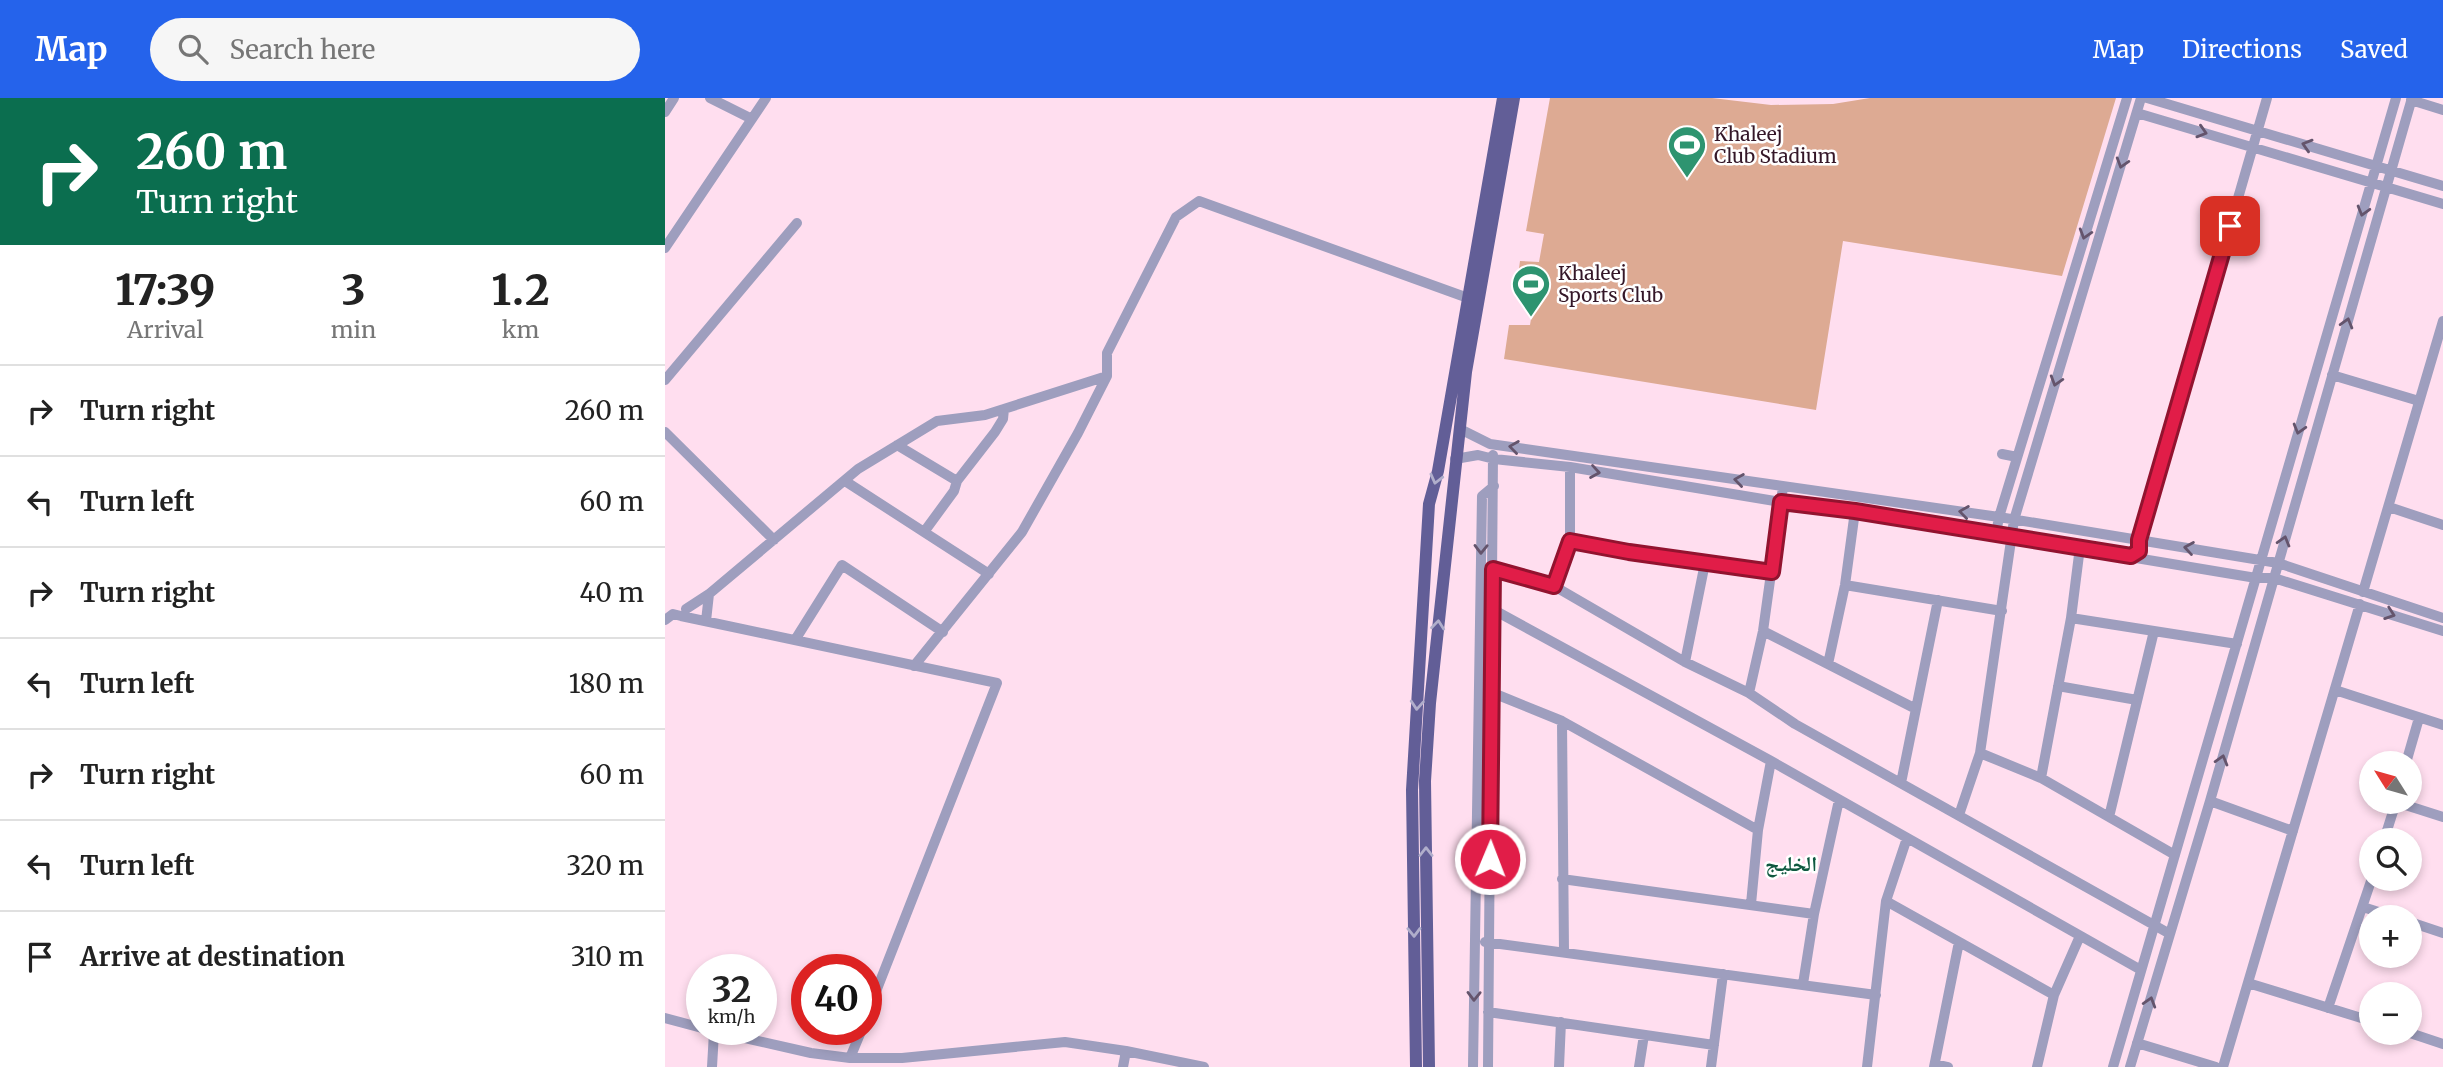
<!DOCTYPE html>
<html lang="en">
<head>
<meta charset="utf-8">
<style>
	body { margin:0; font-family:Merriweather,"Noto Naskh Arabic",serif; background:#f6f6f6; color:#222; height:100vh; display:flex; flex-direction:column; font-size:26px; white-space:nowrap }
	* { box-sizing:border-box; margin:0 }
	p { font-size:23px; color:#767676 }
	.icon { flex:none; width:38px; height:38px; fill:none; stroke:currentColor; stroke-width:2; stroke-linecap:round; stroke-linejoin:round }
	.map { position:relative; flex:1; overflow:hidden }
	.panel { display:flex; flex-direction:column; background:#fff; width:665px }
	.panel>* { flex:none }
	.guide { background:#0b6e4f; color:#fff; overflow:hidden }
	.needle { width:46px; rotate:307deg }
	.tools { position:absolute; left:1694px; top:653px; display:grid; gap:14px }
	.tools a { display:grid; place-items:center; width:63px; height:63px; border-radius:50%; background:#fff; box-shadow:0 4px 10px #0003; font-size:35px }
	.speed { position:absolute; left:21px; top:856px; display:flex; gap:14px; font-size:35px; font-weight:700; text-align:center }
	.speed>* { display:grid; place-content:center; width:91px; height:91px; border-radius:50%; background:#fff; box-shadow:0 4px 10px #0003; line-height:1 }
	.speed small { font-size:18px; font-weight:400 }
	.speed .limit { border:10px solid #d22; background:#fff; color:#111 }
	.pin { position:absolute; display:grid; place-items:center; width:60px; height:60px; color:#fff; margin:-30px; border-radius:14px; box-shadow:0 4px 10px #0006 }
	.me { position:absolute; width:77px; margin:-38px; rotate:1deg; stroke-linejoin:round; filter:drop-shadow(0 0 5px #0008) }
	.turn { display:flex; align-items:center; gap:24px; height:147px; padding:0 21px; font-size:32px }
	.turn .icon { width:91px; height:91px; stroke-width:2.5 }
	.turn b { display:block; font-size:49px; line-height:60px }
	.eta { display:flex; justify-content:space-evenly; align-items:center; height:119px; text-align:center }
	.eta b { font-size:42px; font-weight:800; line-height:49px }
	ul { padding:0; list-style:none }
	li { display:flex; align-items:center; gap:21px; height:91px; padding:0 21px; border-top:2px solid #e0e0e0 }
	li div { flex:1 }
	li b { display:block; font-size:26px }
	li em { font-style:normal }
	header { display:flex; align-items:center; gap:42px; box-sizing:border-box; height:98px; padding:0 35px; background:#2563eb; color:#fff }
	header strong { font-size:33px }
	nav { display:flex; gap:38px; margin-inline-start:auto; font-size:24px }
	.search { width:490px; height:63px; background:#f6f6f6; display:flex; align-items:center; gap:18px; box-sizing:border-box; padding:0 24px; border-radius:38px; color:#767676; font-size:26px }
	main { display:flex; flex:1; min-height:0 }
	.map>svg:first-child { display:block }
	.green { fill:#ddaa93 }
	.lines { fill:none; stroke-linecap:round; stroke-linejoin:round }
	.minor { stroke:#9e9ebe; stroke-width:10 }
	.major { stroke:#625e97; stroke-width:12 }
	.oneway { stroke:#64546c }
	.oneway2 { stroke:#b0aecb }
	.route-casing { stroke:#92132f; stroke-width:18 }
	.route { stroke:#e11d48; stroke-width:12 }
	.labels { text-anchor:middle; dominant-baseline:central; stroke-width:5; stroke-linejoin:round; paint-order:stroke }
	.poi-label { font-size:19px; fill:#341728; stroke:#fff; text-anchor:start }
	.neighbourhood-label { font-size:21px; font-weight:bold; fill:#0f5940; stroke:#fff }
</style>
</head>
<body>
<header>
<strong>Map</strong>
<div class="search"><svg class="icon" aria-label="search" viewBox="0 0 24 24"><circle cx="10" cy="10" r="6"/><path d="M15 15l6 6"/></svg>Search here</div>
<nav><a>Map</a><a>Directions</a><a>Saved</a></nav>
</header>
<main>
<section class="panel">
<div class="guide">
<div class="turn"><svg class="icon" aria-label="right" viewBox="0 0 24 24"><path d="M7 20v-9h11M14 6l5 5-5 5"/></svg><div><b>260 m</b>Turn right</div></div>
</div>
<div class="eta">
<div><b>17:39</b><p>Arrival</p></div>
<div><b>3</b><p>min</p></div>
<div><b>1.2</b><p>km</p></div>
</div>
<ul>
<li><svg class="icon" aria-label="right" viewBox="0 0 24 24"><path d="M7 20v-9h11M14 6l5 5-5 5"/></svg><div><b>Turn right</b></div><em>260 m</em></li>
<li><svg class="icon" aria-label="left" viewBox="0 0 24 24"><path d="M17 20v-9H6M10 6l-5 5 5 5"/></svg><div><b>Turn left</b></div><em>60 m</em></li>
<li><svg class="icon" aria-label="right" viewBox="0 0 24 24"><path d="M7 20v-9h11M14 6l5 5-5 5"/></svg><div><b>Turn right</b></div><em>40 m</em></li>
<li><svg class="icon" aria-label="left" viewBox="0 0 24 24"><path d="M17 20v-9H6M10 6l-5 5 5 5"/></svg><div><b>Turn left</b></div><em>180 m</em></li>
<li><svg class="icon" aria-label="right" viewBox="0 0 24 24"><path d="M7 20v-9h11M14 6l5 5-5 5"/></svg><div><b>Turn right</b></div><em>60 m</em></li>
<li><svg class="icon" aria-label="left" viewBox="0 0 24 24"><path d="M17 20v-9H6M10 6l-5 5 5 5"/></svg><div><b>Turn left</b></div><em>320 m</em></li>
<li><svg class="icon" aria-label="arrive" viewBox="0 0 24 24"><path d="M6 21V4h12l-3 4 3 4H6"/></svg><div><b>Arrive at destination</b></div><em>310 m</em></li>
</ul>
</section>
<div class="map">
<svg width="1778" height="969" viewBox="0 0 1778 969">
	<rect width="100%" height="100%" fill="#ffdeef"/>
	<path class="green" d="M 885,0 L 1047,0 L 1106,7 L 1168,6 L 1205,0 L 1451,0 L 1397,178 L 1178,143 L 1151,312 L 839,261 L 844,227 L 865,227 L 869,203 L 850,199 L 855,163 L 874,164 L 879,136 L 861,133 Z"/>
	<g class="lines">
		<path class="minor" d="M 45,0 L 87,21
			M 1482,0 L 1778,88
			M 1746,2 L 1778,12
			M 0,14 L 9,0
			M 1472,15 L 1778,106
			M 0,150 L 101,0
			M 1667,277 L 1754,303
			M 0,282 L 132,125
			M 795,331 L 825,346 L 1334,419 L 1613,465 L 1778,520
			M 0,334 L 109,442
			M 232,347 L 292,383
			M 1337,356 L 1352,359
			M 790,361 L 813,357 L 829,361 L 905,369 L 1116,404 L 1190,413 L 1591,480 L 1609,480 L 1778,533
			M 180,383 L 324,476
			M 1724,409 L 1778,427
			M 259,434 L 289,393 L 292,383 L 330,334 L 338,321 L 339,311
			M 1331,436 L 1334,419 L 1462,0
			M 905,443 L 964,454 L 1107,474
			M 1466,458 L 1474,453 L 1474,442 L 1602,0
			M 828,471 L 889,488 L 1020,564 L 1084,595 L 1130,626 L 1505,836
			M 1180,487 L 1337,513
			M 889,488 L 905,443 L 905,369
			M 1698,494 L 1778,223
			M 21,511 L 44,496
			M 827,511 L 1106,663 L 1476,872
			M 1406,520 L 1572,546
			M 0,522 L 8,516 L 16,518 L 332,585 L 201,919
			M 41,523 L 44,496 L 193,371 L 272,323 L 320,317 L 442,278
			M 1098,533 L 1251,611
			M 130,542 L 177,467 L 278,534
			M 1020,564 L 1040,465
			M 1163,566 L 1180,487 L 1190,413
			M 249,568 L 357,434 L 413,335 L 442,278 L 442,255 L 511,119 L 534,103 L 803,200
			M 1393,588 L 1472,602
			M 1670,592 L 1778,627
			M 828,595 L 897,623 L 1093,732
			M 1084,595 L 1098,533 L 1118,389
			M 897,623 L 899,854
			M 1315,655 L 1376,680 L 1510,757
			M 1741,665 L 1754,620
			M 1376,680 L 1406,520 L 1415,449
			M 1236,685 L 1273,502
			M 1545,703 L 1628,733
			M 1731,704 L 1778,719
			M 1294,717 L 1315,655 L 1349,422 L 1476,0
			M 1444,719 L 1489,533
			M 1719,742 L 1731,704
			M 897,781 L 1149,816
			M 1221,803 L 1389,897
			M 1086,806 L 1093,732 L 1106,663
			M 1698,809 L 1729,819
			M 1745,824 L 1778,835
			M 820,844 L 1211,897
			M 1583,885 L 1706,923
			M 1138,886 L 1149,816 L 1174,702
			M 1663,910 L 1707,780
			M 823,914 L 1049,947
			M 0,920 L 37,930
			M 40,931 L 146,955 L 185,960 L 237,960 L 400,944 L 461,953
			M 1742,934 L 1778,946
			M 1472,945 L 1551,969
			M 185,960 L 197,931
			M 1270,966 L 1283,969
			M 47,969 L 49,934
			M 458,969 L 461,953 L 539,969
			M 808,969 L 817,398 L 829,388
			M 823,969 L 828,357
			M 894,969 L 896,924
			M 974,969 L 979,937
			M 1046,969 L 1058,876
			M 1202,969 L 1221,803 L 1242,740
			M 1269,969 L 1294,844
			M 1372,969 L 1389,897 L 1415,838
			M 1448,969 L 1731,0
			M 1465,969 L 1545,703 L 1747,0
			M 1558,969 L 1695,506"/>
		<path class="major" d="M 751,969 L 747,692 L 764,406 L 773,373 L 838,0
			M 764,969 L 760,683 L 765,605 L 801,274 L 849,0"/>
	</g>
	<defs><path id="oneway-chevron" d="M-2-3.5L2.5 0L-2 3.5" fill="none" stroke-width="1.6" stroke-linecap="round" stroke-linejoin="round" transform="scale(1.75)"/></defs>
	<g class="oneway">
		<use href="#oneway-chevron" transform="translate(1537 34) rotate(17)"/>
		<use href="#oneway-chevron" transform="translate(1642 47) rotate(-163)"/>
		<use href="#oneway-chevron" transform="translate(1457 65) rotate(107)"/>
		<use href="#oneway-chevron" transform="translate(1698 113) rotate(106)"/>
		<use href="#oneway-chevron" transform="translate(1420 136) rotate(107)"/>
		<use href="#oneway-chevron" transform="translate(1682 225) rotate(-74)"/>
		<use href="#oneway-chevron" transform="translate(1391 283) rotate(107)"/>
		<use href="#oneway-chevron" transform="translate(1634 331) rotate(106)"/>
		<use href="#oneway-chevron" transform="translate(849 349) rotate(-172)"/>
		<use href="#oneway-chevron" transform="translate(930 374) rotate(9)"/>
		<use href="#oneway-chevron" transform="translate(1074 382) rotate(-172)"/>
		<use href="#oneway-chevron" transform="translate(1299 414) rotate(-172)"/>
		<use href="#oneway-chevron" transform="translate(1619 443) rotate(-74)"/>
		<use href="#oneway-chevron" transform="translate(1524 450) rotate(-171)"/>
		<use href="#oneway-chevron" transform="translate(816 451) rotate(91)"/>
		<use href="#oneway-chevron" transform="translate(1725 516) rotate(19)"/>
		<use href="#oneway-chevron" transform="translate(1557 662) rotate(-74)"/>
		<use href="#oneway-chevron" transform="translate(809 898) rotate(91)"/>
		<use href="#oneway-chevron" transform="translate(1485 904) rotate(-73)"/>
	</g>
	<g class="oneway2">
		<use href="#oneway-chevron" transform="translate(771 381) rotate(104)"/>
		<use href="#oneway-chevron" transform="translate(773 527) rotate(-84)"/>
		<use href="#oneway-chevron" transform="translate(752 607) rotate(94)"/>
		<use href="#oneway-chevron" transform="translate(761 754) rotate(-90)"/>
		<use href="#oneway-chevron" transform="translate(749 834) rotate(89)"/>
	</g>
	<g class="lines">
		<g class="route-casing">
			<path id="route" d="M 825,761 L 828,471 L 889,488 L 905,443 L 964,454 L 1107,474 L 1116,404 L 1190,413 L 1466,458 L 1474,453 L 1474,442 L 1565,128"/>
		</g>
		<use href="#route" class="route"/>
	</g>
	<defs>
		<g id="stadium-pin" transform="scale(2.0125)"><path d="M0 17L-7.5 6A9.5 9.5 0 1 1 7.5 6Z" fill="#2e9470" stroke="#fff"/><path d="M0-5a6.5 5 0 1 0 0 10a6.5 5 0 1 0 0-10ZM-3.5-1.8h7v3.6h-7Z" fill="#fff"/></g>
	</defs>
	<g fill-rule="evenodd">
		<use href="#stadium-pin" x="1022" y="47"/>
		<use href="#stadium-pin" x="866" y="186"/>
	</g>
	<g class="labels">
		<g class="poi-label">
			<text x="1049" y="36">Khaleej<tspan x="1049" dy="22">Club Stadium</tspan></text>
			<text x="893" y="175">Khaleej<tspan x="893" dy="22">Sports Club</tspan></text>
		</g>
		<g class="neighbourhood-label">
			<text x="1126" y="765">الخليج</text>
		</g>
	</g>
</svg>
<div class="tools">
<a><svg class="needle" viewBox="-14 -14 28 28"><path d="M0-13l5 13h-10z" fill="#e53935"/><path d="M0 13l5-13h-10z" fill="#767676"/></svg></a>
<a><svg class="icon" aria-label="search" viewBox="0 0 24 24"><circle cx="10" cy="10" r="6"/><path d="M15 15l6 6"/></svg></a>
<a>+</a>
<a>−</a>
</div>
<div class="speed"><div>32<small>km/h</small></div><div class="limit">40</div></div>
<div class="pin" style="left:1565px;top:128px;background:#d93025"><svg class="icon" aria-label="arrive" viewBox="0 0 24 24"><path d="M6 21V4h12l-3 4 3 4H6"/></svg></div>
<svg class="me" style="left:825px;top:761px" viewBox="-20 -20 40 40"><circle r="17" fill="#e11d48" stroke="#fff" stroke-width="3"/><path d="M0-11L8 9 0 5-8 9z" fill="#fff"/></svg>
</div>
</main>
</body>
</html>
